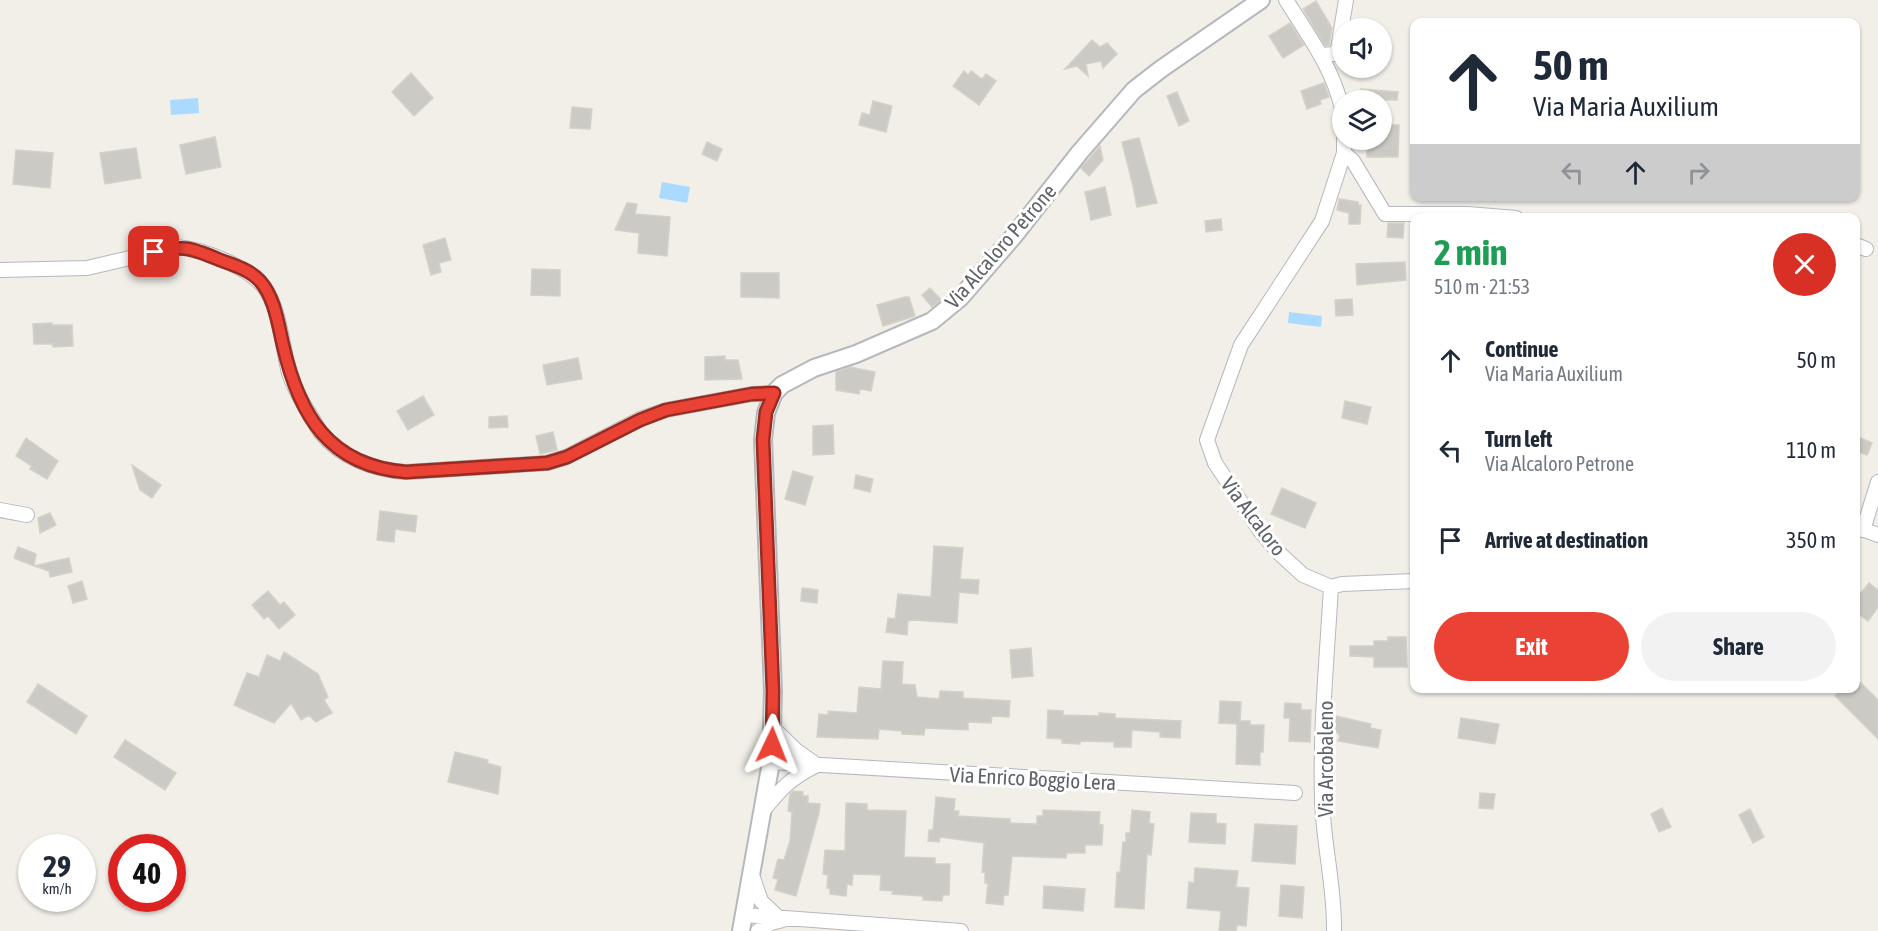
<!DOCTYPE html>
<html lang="en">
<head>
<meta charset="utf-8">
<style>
	body { margin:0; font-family:"Asap Condensed",sans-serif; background:#f2f2f3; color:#1f2937; height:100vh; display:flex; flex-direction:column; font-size:22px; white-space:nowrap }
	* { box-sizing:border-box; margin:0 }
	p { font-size:20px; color:#747a83 }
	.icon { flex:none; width:33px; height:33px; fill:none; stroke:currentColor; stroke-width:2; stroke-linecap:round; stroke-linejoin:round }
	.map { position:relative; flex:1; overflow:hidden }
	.side { position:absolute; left:1410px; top:213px; width:450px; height:480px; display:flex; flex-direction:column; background:#fff; border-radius:12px; box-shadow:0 2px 4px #0004 }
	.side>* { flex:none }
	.guide { position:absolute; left:1410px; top:18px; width:450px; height:183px; border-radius:12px; box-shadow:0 2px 4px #0004; background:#fff; color:#1f2937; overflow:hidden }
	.buttons { position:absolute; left:1332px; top:18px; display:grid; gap:12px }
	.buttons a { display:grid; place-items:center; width:60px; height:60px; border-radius:50%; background:#fff; box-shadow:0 2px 4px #0004; font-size:30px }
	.speed { position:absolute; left:18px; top:834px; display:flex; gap:12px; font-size:30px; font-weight:700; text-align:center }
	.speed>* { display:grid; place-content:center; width:78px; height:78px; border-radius:50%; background:#fff; box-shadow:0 2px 4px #0004; line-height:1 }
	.speed small { font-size:15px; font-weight:400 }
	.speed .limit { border:9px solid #d22; background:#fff; color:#111 }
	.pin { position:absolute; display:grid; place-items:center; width:51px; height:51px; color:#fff; margin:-26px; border-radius:12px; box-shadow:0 3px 9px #0006 }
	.me { position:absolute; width:66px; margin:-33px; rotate:2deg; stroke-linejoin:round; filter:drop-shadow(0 0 4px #0008) }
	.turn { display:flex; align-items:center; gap:21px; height:126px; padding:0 24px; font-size:27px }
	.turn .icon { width:78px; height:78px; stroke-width:2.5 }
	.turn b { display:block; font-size:42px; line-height:51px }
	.lanes { display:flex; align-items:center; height:57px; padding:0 24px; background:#0003; justify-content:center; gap:30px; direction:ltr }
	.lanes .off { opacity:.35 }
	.round { display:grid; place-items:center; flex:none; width:63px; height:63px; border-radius:32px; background:#f2f2f3 }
	.summary { display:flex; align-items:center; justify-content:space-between; height:102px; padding:0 24px }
	h1 { font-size:36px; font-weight:700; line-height:45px; color:#1e9e55 }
	.action { display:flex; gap:12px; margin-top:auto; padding:12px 24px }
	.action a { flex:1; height:69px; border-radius:36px; background:#ea4335; color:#fff; font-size:24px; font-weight:700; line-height:69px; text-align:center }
	.action a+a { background:#f2f2f3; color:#1f2937 }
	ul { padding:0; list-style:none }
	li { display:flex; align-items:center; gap:18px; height:90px; padding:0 24px }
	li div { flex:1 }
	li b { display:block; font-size:22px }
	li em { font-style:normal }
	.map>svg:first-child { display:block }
	.water { fill:#aadaff }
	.building { fill:#cccac5; stroke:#d6d1c6; stroke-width:1.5 }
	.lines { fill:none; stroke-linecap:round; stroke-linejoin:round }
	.minor-casing { stroke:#b5b8bc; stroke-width:16 }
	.tertiary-casing { stroke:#b5b8bc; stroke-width:20 }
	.minor { stroke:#fff; stroke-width:14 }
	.tertiary { stroke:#fff; stroke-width:16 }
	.route-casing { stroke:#982c22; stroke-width:15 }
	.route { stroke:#ea4335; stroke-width:10 }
	.labels { text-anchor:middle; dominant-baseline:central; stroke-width:6; stroke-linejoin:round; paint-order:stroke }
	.street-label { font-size:21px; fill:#5f6368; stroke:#fff }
</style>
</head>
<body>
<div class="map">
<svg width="1878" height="931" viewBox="0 0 1878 931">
	<rect width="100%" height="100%" fill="#f1efe8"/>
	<path class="water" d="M 198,98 L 199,113 L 171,115 L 170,100 Z
		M 662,182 L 690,187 L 687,203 L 659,198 Z
		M 1289,312 L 1322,316 L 1321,327 L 1288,323 Z"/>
	<path class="building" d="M 1316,1 L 1332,28 L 1329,45 L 1325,46 L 1303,9 Z
		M 1290,23 L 1304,45 L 1283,58 L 1269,36 Z
		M 1092,40 L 1100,47 L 1107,43 L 1117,54 L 1103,68 L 1101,61 L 1086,64 L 1088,76 L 1077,66 L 1065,69 Z
		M 964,71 L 968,75 L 971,71 L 982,79 L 986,74 L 996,81 L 979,105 L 953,86 Z
		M 411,73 L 433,98 L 414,116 L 392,92 Z
		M 1324,83 L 1329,97 L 1320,100 L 1321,104 L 1307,109 L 1301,91 Z
		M 1361,89 L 1398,92 L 1397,100 L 1360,100 Z
		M 1177,92 L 1189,121 L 1179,126 L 1167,96 Z
		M 873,101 L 892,106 L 886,132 L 859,125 L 862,113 L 870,115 Z
		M 572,107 L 592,109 L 590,129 L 570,128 Z
		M 1382,125 L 1399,125 L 1398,157 L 1367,157 L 1367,140 L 1382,140 Z
		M 215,137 L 221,167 L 186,174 L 180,145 Z
		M 1139,138 L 1157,203 L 1137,207 L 1133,186 L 1122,142 Z
		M 707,142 L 722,149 L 717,161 L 702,154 Z
		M 1100,146 L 1103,160 L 1089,176 L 1081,168 Z
		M 136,148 L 141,178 L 105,184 L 100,153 Z
		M 16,150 L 53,153 L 50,188 L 13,184 Z
		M 1105,187 L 1111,215 L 1091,220 L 1085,192 Z
		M 1339,199 L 1358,202 L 1358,205 L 1361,205 L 1360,224 L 1349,224 L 1349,213 L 1337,210 Z
		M 627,203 L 637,204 L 635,214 L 670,217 L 667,256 L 638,253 L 639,233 L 615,230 Z
		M 1221,219 L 1222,230 L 1206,232 L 1205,221 Z
		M 1388,223 L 1404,223 L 1403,238 L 1387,237 Z
		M 445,238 L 451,260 L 439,263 L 441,272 L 431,275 L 423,245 Z
		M 1405,262 L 1406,280 L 1357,285 L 1356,264 Z
		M 532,269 L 560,270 L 560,296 L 531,295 Z
		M 741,273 L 779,273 L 779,298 L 741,297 Z
		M 930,288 L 941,300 L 932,307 L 922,295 Z
		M 905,297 L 909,297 L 915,316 L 883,326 L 877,305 Z
		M 1352,299 L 1353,315 L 1336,316 L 1335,300 Z
		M 52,323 L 52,325 L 72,325 L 73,346 L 53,347 L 53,344 L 34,344 L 33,324 Z
		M 725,356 L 725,360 L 738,360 L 742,379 L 705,380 L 705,357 Z
		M 578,358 L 582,379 L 547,385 L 543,365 Z
		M 850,367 L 875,372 L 871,391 L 860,389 L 859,394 L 836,390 L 836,372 Z
		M 423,396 L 434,415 L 408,430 L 397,411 Z
		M 1345,401 L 1371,407 L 1367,424 L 1342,418 Z
		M 507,416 L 508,427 L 489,428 L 489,417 Z
		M 833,425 L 834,454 L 813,455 L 813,426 Z
		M 553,432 L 557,450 L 540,454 L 536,436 Z
		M 1856,436 L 1872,443 L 1867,455 L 1856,451 Z
		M 26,438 L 58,461 L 47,479 L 30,469 L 32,466 L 16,456 Z
		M 132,465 L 161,485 L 152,498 L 140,490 Z
		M 793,471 L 813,477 L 805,505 L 785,499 Z
		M 856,475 L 873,479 L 870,492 L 854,488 Z
		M 1282,488 L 1316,503 L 1305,528 L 1271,514 Z
		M 380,511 L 417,516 L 415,532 L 395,529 L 394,542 L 377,540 Z
		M 50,513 L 56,525 L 40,533 L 38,518 Z
		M 934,546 L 963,548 L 960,579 L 979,580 L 978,594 L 959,592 L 957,623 L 913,620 L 908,621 L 907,635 L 886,632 L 888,618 L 895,619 L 898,594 L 931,597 Z
		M 18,547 L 36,554 L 34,566 L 14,558 Z
		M 69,558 L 72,572 L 50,577 L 49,571 L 34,566 Z
		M 82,581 L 87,599 L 73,603 L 68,586 Z
		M 1869,583 L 1878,590 L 1878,607 L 1868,621 L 1856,612 L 1856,589 L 1861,593 Z
		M 802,588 L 818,590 L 817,603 L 801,601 Z
		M 268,591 L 280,605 L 284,602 L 295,615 L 279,629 L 268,616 L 264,619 L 252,605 Z
		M 1388,637 L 1406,637 L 1407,667 L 1374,667 L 1374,657 L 1350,656 L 1350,646 L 1374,646 L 1374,641 L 1388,641 Z
		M 1031,648 L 1033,676 L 1012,678 L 1010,650 Z
		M 284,652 L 318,674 L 328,697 L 324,700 L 332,713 L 316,722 L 309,715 L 301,720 L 291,703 L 274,723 L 234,705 L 247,673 L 259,677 L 267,655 L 280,661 Z
		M 883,661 L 903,662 L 902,684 L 915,685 L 917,697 L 939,699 L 940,691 L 963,692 L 963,698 L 1010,701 L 1009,717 L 992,716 L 991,723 L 968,722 L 968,730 L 925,728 L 924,735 L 902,734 L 902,731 L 879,729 L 878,739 L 817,737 L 819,714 L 828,715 L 828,711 L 857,713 L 859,687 L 881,689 Z
		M 1856,678 L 1878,700 L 1878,739 L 1835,696 L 1842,688 L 1856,688 Z
		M 38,684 L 87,716 L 76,734 L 27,702 Z
		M 1220,701 L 1241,702 L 1240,721 L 1250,721 L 1250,725 L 1264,725 L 1263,752 L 1260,752 L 1260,765 L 1236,764 L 1237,724 L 1219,723 Z
		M 1285,703 L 1301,704 L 1301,710 L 1311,710 L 1310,742 L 1289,741 L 1290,718 L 1284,718 Z
		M 1048,710 L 1063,711 L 1063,715 L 1099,716 L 1099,713 L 1115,714 L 1115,718 L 1181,721 L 1180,738 L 1160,737 L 1160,732 L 1132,730 L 1131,747 L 1114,747 L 1114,742 L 1080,741 L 1080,744 L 1062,743 L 1062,739 L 1047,738 Z
		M 1336,716 L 1371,724 L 1370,728 L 1381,730 L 1378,748 L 1338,741 L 1340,736 L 1333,728 Z
		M 1461,718 L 1499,724 L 1495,744 L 1458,738 Z
		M 125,740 L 176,773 L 165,790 L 114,757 Z
		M 455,752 L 488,760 L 487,763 L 501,767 L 498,794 L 448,782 Z
		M 793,791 L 803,792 L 803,796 L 808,796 L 808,803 L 820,804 L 819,813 L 796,896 L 775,890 L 778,879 L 773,878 L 778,859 L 784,860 L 790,841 L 792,812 L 788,811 L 790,794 Z
		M 1480,793 L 1495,794 L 1493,809 L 1479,808 Z
		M 936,797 L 955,799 L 954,811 L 959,811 L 958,816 L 1010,819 L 1010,823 L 1037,824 L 1037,816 L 1043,816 L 1043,810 L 1100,812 L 1099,824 L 1103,825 L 1102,845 L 1085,845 L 1085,853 L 1067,853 L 1066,858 L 1012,856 L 1008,895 L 1004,895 L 1003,905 L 986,903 L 988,883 L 985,883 L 985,873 L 982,872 L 984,843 L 940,837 L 939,842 L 928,841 L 929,830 L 933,830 Z
		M 846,803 L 867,804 L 867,810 L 906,811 L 904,857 L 935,858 L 935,864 L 950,864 L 949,895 L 943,895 L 942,901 L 923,900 L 923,896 L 892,894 L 893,891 L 880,890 L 881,875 L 853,874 L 852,885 L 847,884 L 846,896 L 830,894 L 830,888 L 827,888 L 828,875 L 823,874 L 825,850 L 845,851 Z
		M 1662,808 L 1671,827 L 1659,832 L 1651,814 Z
		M 1750,809 L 1764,837 L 1753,843 L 1739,815 Z
		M 1132,810 L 1150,812 L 1149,823 L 1154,824 L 1151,855 L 1147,854 L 1144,909 L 1115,907 L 1117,872 L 1120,873 L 1123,842 L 1126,842 L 1126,833 L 1130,833 Z
		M 1191,813 L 1216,814 L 1216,823 L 1226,824 L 1225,844 L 1189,842 Z
		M 1255,824 L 1297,826 L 1295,864 L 1252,861 Z
		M 1195,868 L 1238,871 L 1236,887 L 1249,888 L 1246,926 L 1237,925 L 1236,931 L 1219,931 L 1221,911 L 1187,908 L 1189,882 L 1194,883 Z
		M 1281,885 L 1304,887 L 1302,918 L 1279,916 Z
		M 1044,886 L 1085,889 L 1083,911 L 1043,908 Z"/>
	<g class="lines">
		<g class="minor-casing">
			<path id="minor" d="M 1286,0 C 1308,35 1333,68 1342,109
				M 1322,55 L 1334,54 L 1338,49 L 1346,0
				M 1344,140 L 1344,153 L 1322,221 L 1241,345 L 1207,440 L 1215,463 L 1261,532 L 1280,554 L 1303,575 L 1331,587 L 1342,584 L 1414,581
				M 1344,153 L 1353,161 L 1385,214 L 1468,214 L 1516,218
				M 1856,245 L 1866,249
				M 0,270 L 87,268 L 177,247 C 204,249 255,269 268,293 C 280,315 283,348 289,373 C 293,386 300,398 307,410 C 312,417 316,426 321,433 C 341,458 375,470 406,472 L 547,463 L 566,457 L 640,419 L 666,410 L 752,394 L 774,393
				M 0,510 L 27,515
				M 1856,527 L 1878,535
				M 1863,530 L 1878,482
				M 1331,587 C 1327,657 1320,728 1322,799 C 1323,843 1335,887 1334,931
				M 771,762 L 1295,793
				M 762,812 C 782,788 789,779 817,765 L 797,751 L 772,727
				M 752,875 L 761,901 L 779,918
				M 744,915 L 961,931
				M 758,931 L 771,923 L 783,920"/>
		</g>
		<g class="tertiary-casing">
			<path id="tertiary" d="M 741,931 L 771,762 L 773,691 L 763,440 L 766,413 L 774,393 L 782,385 L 814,368 L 856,354 L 932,321 L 961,297 L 1013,237 L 1080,152 L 1134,90 L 1161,69 L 1261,0"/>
		</g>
		<use href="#minor" class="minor"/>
		<use href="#tertiary" class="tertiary"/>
	</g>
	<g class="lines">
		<g class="route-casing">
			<path id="route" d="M 154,252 C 185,245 191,248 220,260 C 234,265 250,270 260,281 C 275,298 278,324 283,345 C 299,415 329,466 406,472 L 547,463 L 567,457 L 640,420 L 666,410 L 752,394 L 774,393 L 766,412 L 763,440 L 773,691 L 772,745"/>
		</g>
		<use href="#route" class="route"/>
	</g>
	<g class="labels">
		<g class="street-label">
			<text transform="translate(1000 246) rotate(-49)">Via Alcaloro Petrone</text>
			<text transform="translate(1254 516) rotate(53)">Via Alcaloro</text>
			<text transform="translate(1325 759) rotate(-90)">Via Arcobaleno</text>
			<text transform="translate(1033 778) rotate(3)">Via Enrico Boggio Lera</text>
		</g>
	</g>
</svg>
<div class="buttons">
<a><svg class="icon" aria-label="sound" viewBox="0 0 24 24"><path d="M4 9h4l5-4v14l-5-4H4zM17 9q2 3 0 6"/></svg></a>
<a><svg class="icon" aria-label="layers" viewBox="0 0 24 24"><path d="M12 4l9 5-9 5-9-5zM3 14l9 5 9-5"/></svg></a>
</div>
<div class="speed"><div>29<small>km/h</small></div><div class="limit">40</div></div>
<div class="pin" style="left:154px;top:252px;background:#d93025"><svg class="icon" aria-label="arrive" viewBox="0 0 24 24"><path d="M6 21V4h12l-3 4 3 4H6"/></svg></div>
<svg class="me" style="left:772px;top:745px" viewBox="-20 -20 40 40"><path d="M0-17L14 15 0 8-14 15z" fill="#ea4335" stroke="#fff" stroke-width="4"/></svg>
<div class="guide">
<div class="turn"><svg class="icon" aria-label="ahead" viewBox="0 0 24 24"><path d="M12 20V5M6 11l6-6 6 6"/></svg><div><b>50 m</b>Via Maria Auxilium</div></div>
<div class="lanes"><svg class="icon off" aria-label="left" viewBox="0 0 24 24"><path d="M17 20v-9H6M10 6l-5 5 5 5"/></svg><svg class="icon" aria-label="ahead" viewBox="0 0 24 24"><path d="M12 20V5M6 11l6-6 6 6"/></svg><svg class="icon off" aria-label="right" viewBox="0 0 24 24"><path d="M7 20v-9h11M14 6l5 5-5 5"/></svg></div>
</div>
<section class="side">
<div class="summary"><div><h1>2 min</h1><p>510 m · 21:53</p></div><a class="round" style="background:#d93025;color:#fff"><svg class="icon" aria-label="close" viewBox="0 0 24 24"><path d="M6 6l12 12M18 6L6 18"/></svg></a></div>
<ul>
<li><svg class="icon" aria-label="ahead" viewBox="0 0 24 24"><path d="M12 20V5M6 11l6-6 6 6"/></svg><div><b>Continue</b><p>Via Maria Auxilium</p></div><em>50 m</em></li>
<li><svg class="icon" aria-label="left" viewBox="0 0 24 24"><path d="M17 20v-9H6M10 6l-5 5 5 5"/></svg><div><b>Turn left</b><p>Via Alcaloro Petrone</p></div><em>110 m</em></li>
<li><svg class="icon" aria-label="arrive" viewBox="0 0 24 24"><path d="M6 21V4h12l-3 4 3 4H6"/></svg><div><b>Arrive at destination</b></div><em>350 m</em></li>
</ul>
<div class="action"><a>Exit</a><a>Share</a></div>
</section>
</div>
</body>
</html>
